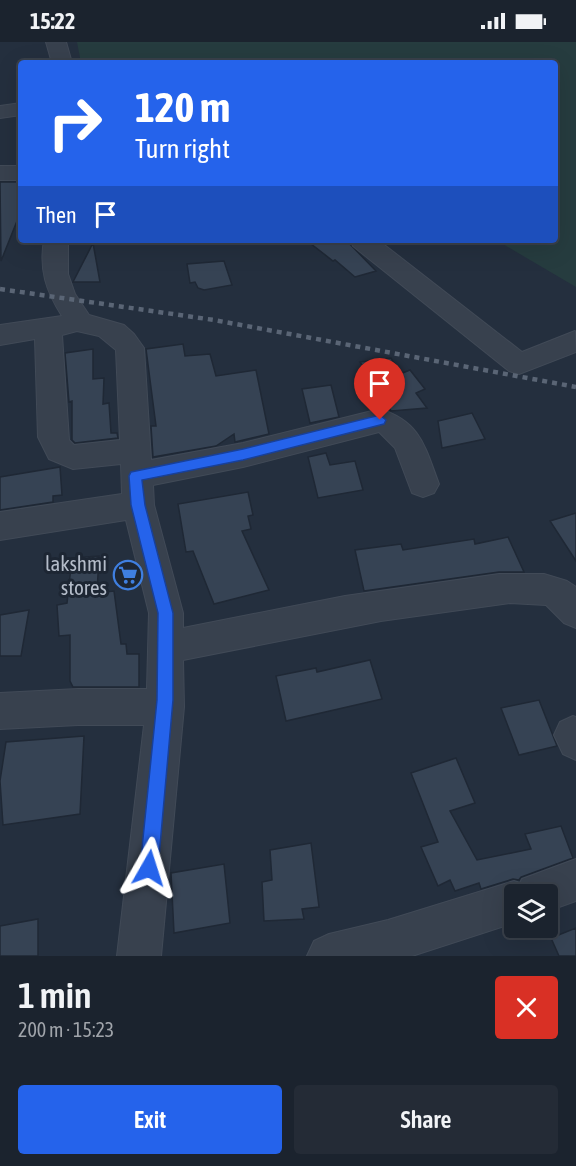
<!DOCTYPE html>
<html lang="en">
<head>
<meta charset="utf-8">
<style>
	body { margin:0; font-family:"Asap Condensed",sans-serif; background:#242b36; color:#f1f3f6; height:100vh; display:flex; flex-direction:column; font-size:22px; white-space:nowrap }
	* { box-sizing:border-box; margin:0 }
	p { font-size:20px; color:#a0a4aa }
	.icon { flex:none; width:33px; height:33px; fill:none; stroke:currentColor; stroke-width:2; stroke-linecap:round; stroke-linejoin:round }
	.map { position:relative; height:914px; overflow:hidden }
	.side { display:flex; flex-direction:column; background:#1b232e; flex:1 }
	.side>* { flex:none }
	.top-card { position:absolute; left:18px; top:18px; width:540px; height:183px; border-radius:6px; box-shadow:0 6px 24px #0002,0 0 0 2px #39404a; background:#2563eb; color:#fff; overflow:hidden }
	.tools { position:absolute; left:504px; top:842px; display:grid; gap:12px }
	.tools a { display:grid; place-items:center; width:54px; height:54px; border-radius:6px; background:#1b232e; box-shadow:0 6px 24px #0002,0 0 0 2px #39404a; font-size:30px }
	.pin { position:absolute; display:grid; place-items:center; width:51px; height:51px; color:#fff; margin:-62px -26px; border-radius:50% 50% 50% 0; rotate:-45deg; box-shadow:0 0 6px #0007 }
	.pin .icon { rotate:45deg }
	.me { position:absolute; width:66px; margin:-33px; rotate:6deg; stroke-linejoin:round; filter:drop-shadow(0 0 4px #0008) }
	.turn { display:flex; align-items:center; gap:21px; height:126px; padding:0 18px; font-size:27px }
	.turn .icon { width:78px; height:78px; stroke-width:2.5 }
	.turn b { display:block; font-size:42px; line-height:51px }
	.then { display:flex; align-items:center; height:57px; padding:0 18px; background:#0003; gap:12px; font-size:22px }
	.round { display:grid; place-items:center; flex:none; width:63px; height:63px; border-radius:6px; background:#242b36 }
	.overview { display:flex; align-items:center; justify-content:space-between; height:102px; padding:0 18px }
	h1 { font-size:36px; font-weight:600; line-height:45px }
	.button { display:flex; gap:12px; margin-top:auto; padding:12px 18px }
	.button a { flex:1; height:69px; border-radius:6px; background:#2563eb; color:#fff; font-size:24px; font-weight:600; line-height:69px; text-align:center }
	.button a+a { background:#242b36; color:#f1f3f6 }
	.status { display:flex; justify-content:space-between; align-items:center; height:42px; padding:0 30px; background:#1b232e; direction:ltr }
	.status svg { height:16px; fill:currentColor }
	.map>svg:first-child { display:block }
	.green { fill:#263c3f }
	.building { fill:#364354; stroke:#1f2835; stroke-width:1.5 }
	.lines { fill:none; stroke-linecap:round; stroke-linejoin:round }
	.minor-casing { stroke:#414a57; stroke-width:2 }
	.minor { fill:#38414e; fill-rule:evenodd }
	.rail { stroke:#5a6575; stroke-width:4.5; stroke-dasharray:5 5; stroke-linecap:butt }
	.route { fill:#2563eb; stroke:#184099; stroke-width:1.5 }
	.labels { text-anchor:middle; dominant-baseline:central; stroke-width:6; stroke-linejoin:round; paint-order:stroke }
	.poi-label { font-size:21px; fill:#b4bcc9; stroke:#1d2633; text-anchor:end }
</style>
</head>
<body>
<div class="status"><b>15:22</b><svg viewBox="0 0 49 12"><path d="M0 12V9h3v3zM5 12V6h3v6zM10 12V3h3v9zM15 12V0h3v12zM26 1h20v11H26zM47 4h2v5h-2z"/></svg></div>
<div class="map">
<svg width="576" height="914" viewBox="0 0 576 914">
	<rect width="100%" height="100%" fill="#242f3e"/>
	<path class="green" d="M 77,0 L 576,0 L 576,245 L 496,198 L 555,198 L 555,21 L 81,21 Z"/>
	<path class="building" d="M 0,140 L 21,140 L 21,169 L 1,219 Z
		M 306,198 L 346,198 L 376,229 L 355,235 L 335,218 L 333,219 Z
		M 93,201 L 100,240 L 73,240 Z
		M 224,219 L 232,243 L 204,248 L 198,246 L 195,240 L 190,241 L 187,222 Z
		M 183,302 L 185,314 L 210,312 L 216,334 L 256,328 L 269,392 L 235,400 L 234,392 L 216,404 L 153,415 L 151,384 L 156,384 L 146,307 Z
		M 93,307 L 93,337 L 104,336 L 103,362 L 109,361 L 111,391 L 117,391 L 118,396 L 75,401 L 72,398 L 72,359 L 69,360 L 65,311 Z
		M 391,316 L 400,332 L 410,328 L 425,347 L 416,351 L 427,366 L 391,369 L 360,320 Z
		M 331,343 L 339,375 L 310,381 L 302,347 Z
		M 472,371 L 485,397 L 442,406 L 438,379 Z
		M 326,411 L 330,423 L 355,419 L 363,448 L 318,456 L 308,415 Z
		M 60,425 L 62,453 L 53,454 L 53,460 L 0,468 L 0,435 Z
		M 248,450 L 253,473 L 248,474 L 251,487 L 242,489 L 269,548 L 214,562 L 193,509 L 186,510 L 178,462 Z
		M 576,471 L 576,519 L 550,479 Z
		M 508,495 L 524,530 L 499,530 L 364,549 L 355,508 L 401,502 L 403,508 L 474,497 L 475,502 Z
		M 99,514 L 97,551 L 114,549 L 121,602 L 126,602 L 127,612 L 139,612 L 139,645 L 73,645 L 70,639 L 70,593 L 59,594 L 57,563 L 67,561 L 72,516 Z
		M 29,568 L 21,614 L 0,614 L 0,573 Z
		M 370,618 L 382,657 L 286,679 L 276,634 L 316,626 L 317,630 Z
		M 539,658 L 557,704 L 519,713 L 501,666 Z
		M 84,694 L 80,772 L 3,783 L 0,739 L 6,700 Z
		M 456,716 L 475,761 L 450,769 L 477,818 L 531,807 L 525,792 L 561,784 L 573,816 L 521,835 L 519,838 L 513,837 L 481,847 L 479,841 L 455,849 L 450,838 L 438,844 L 421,805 L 438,800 L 411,731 Z
		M 311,801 L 319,865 L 302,867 L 304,877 L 264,879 L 262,840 L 272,838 L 270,808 Z
		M 224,822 L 230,881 L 174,891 L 171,831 Z
		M 38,877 L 38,914 L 0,914 L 0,884 Z
		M 576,886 L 576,914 L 559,914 L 551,896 Z"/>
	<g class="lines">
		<g class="minor-casing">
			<path id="minor" d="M 46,0 L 66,0 L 72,21 L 52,21 Z
				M 21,61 L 21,73 L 0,76 L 0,64 Z
				M 0,124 L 21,124 L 21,138 L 0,138 Z
				M 44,198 L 68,198 L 68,232 L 75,252 L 89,273 L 124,283 L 134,292 L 144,306 L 151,418 L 243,401 L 380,367 C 421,380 425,405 439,442 L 434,451 L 423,455 L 412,451 L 395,406 L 379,390 L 243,425 L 153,443 L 154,463 L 183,571 L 183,586 L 345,554 L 499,532 L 544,532 L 567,539 L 576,545 L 576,586 L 564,581 L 546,563 L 510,561 L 381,579 L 183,618 L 184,665 L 161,914 L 117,914 L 144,683 L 78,683 L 0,687 L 0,651 L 78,647 L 147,647 L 149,571 L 126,478 L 0,498 L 0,470 L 122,452 L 121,422 L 73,427 L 49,417 L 38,395 L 35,297 L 0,303 L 0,283 L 62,274 C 46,249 39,228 44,198 ZM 77,289 L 99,294 L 116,308 L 120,398 L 74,403 L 69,398 L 62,293 Z
				M 350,198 L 378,198 L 522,310 L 575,289 L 576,310 L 519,332 L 509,329 L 353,204 Z
				M 573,674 L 576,675 L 576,718 L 563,712 L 554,693 L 560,680 Z
				M 576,817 L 576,859 L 548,869 L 548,852 L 514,852 L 514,881 L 412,914 L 307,914 L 314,899 L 329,892 L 388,878 L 514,839 L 520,841 L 522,837 Z"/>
		</g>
		<use href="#minor" class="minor"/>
		<path class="rail" d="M 0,247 L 214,278 L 576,345"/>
	</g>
	<path class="route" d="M 380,373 L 386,378 L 384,382 L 243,418 L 142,438 L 145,463 L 173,571 L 173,658 L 158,826 L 155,832 L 149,835 L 143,832 L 140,826 L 157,658 L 158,571 L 131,463 L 129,434 L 131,430 L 243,407 Z"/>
	<defs>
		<g id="supermarket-ring" transform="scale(1.5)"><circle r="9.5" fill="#1d2633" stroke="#3f7fe0" stroke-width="1.5"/><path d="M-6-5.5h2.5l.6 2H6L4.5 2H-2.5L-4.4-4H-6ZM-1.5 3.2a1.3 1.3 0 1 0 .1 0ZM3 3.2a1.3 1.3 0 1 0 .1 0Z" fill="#3f7fe0"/></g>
	</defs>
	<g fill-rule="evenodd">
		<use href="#supermarket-ring" x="128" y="533"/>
	</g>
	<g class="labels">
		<g class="poi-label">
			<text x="107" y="521">lakshmi<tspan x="107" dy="24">stores</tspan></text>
		</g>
	</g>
</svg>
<div class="tools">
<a><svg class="icon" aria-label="layers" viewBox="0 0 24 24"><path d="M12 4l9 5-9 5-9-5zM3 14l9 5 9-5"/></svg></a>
</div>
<div class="pin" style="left:380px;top:378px;background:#d93025"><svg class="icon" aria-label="arrive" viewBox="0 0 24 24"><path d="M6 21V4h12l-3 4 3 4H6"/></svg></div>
<svg class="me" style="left:149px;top:826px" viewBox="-20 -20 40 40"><path d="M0-17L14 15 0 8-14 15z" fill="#2563eb" stroke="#fff" stroke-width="4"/></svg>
<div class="top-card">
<div class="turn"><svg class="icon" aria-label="right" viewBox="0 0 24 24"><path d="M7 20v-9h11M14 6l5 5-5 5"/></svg><div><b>120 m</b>Turn right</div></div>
<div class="then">Then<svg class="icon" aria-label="arrive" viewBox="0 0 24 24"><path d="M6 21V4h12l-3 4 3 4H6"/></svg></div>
</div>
</div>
<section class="side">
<div class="overview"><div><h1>1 min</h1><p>200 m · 15:23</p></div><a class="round" style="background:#d93025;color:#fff"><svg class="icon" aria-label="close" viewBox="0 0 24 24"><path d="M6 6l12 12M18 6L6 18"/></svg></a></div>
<div class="button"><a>Exit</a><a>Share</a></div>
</section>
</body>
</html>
